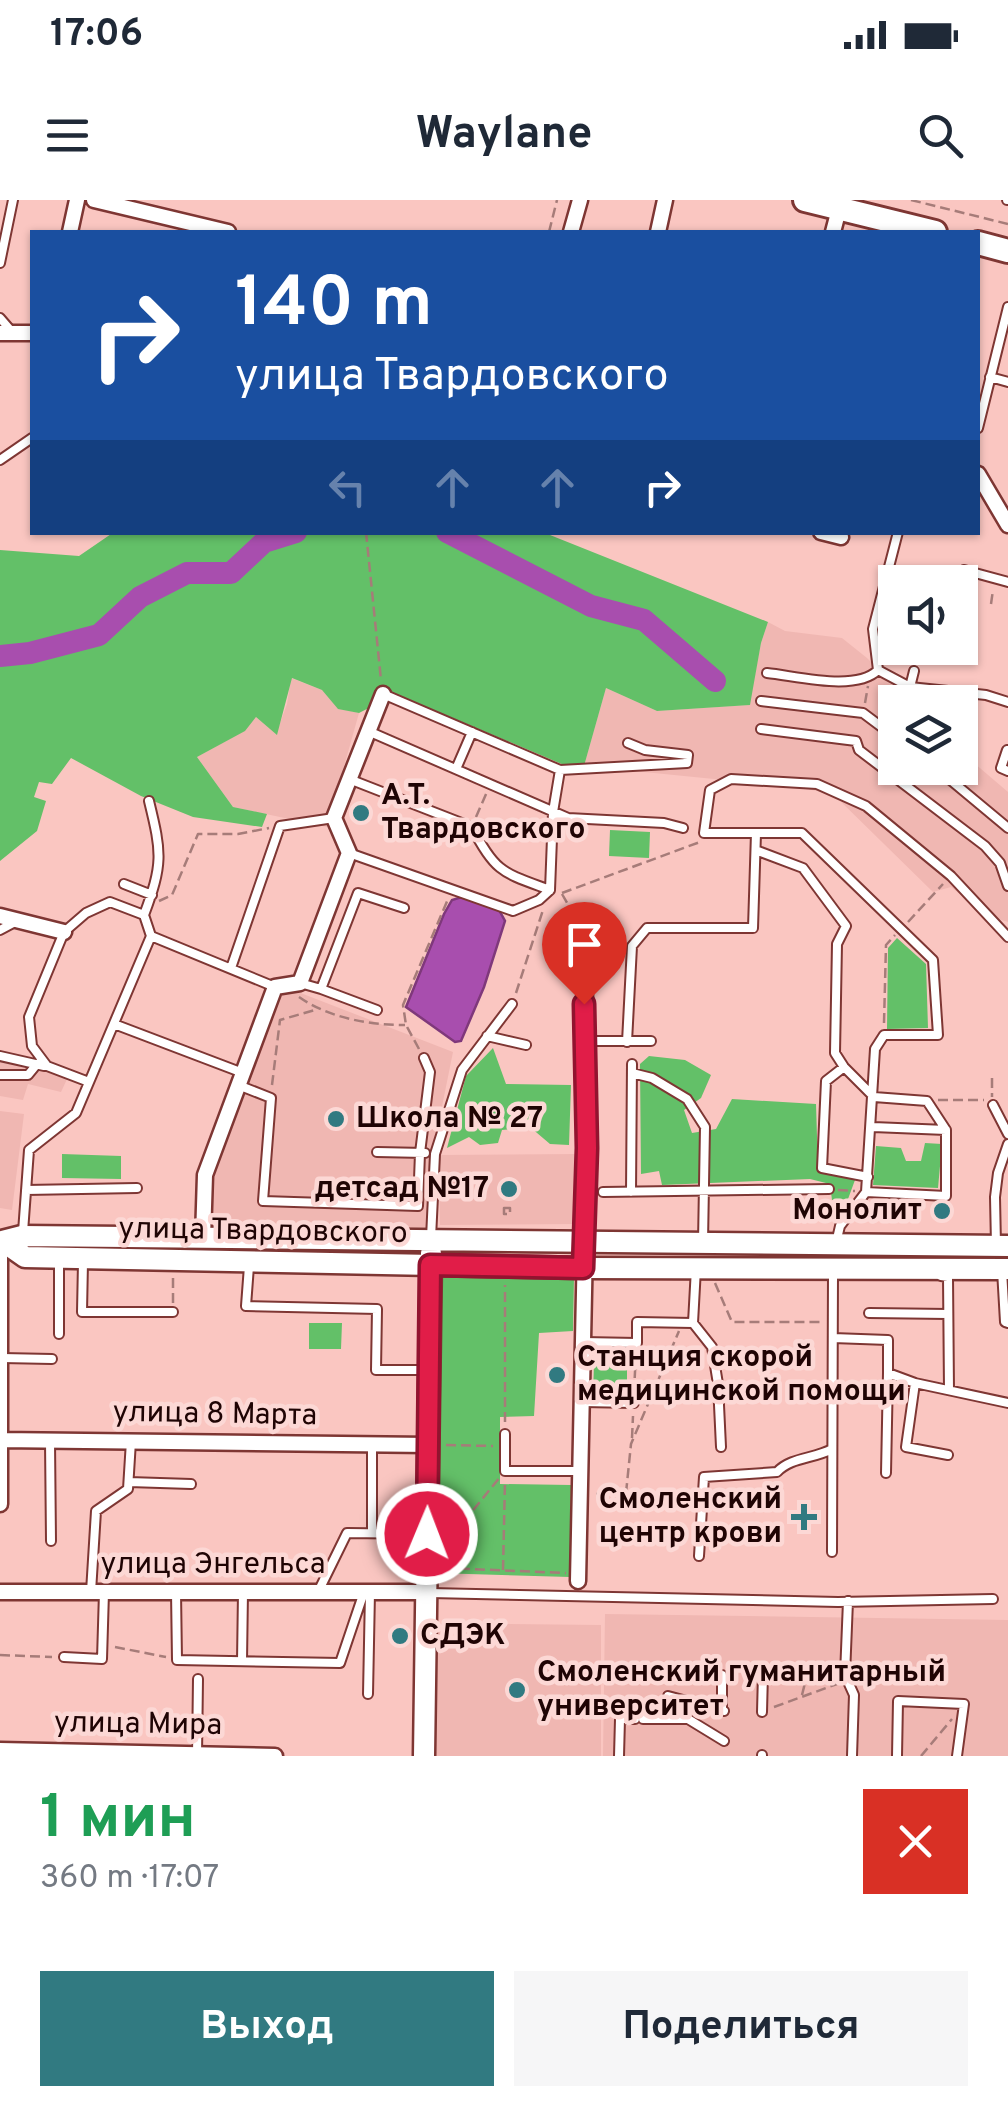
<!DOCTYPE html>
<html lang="ru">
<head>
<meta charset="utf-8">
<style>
	body { margin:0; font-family:Overpass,sans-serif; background:#f6f6f7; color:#1f2937; height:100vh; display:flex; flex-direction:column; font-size:38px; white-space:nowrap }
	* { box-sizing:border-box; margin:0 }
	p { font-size:32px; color:#747a83 }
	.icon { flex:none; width:55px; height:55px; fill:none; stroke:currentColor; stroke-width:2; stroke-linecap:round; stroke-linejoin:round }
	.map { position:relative; height:1556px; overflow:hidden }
	.drawer { display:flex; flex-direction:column; background:#fff; flex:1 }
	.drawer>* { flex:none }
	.top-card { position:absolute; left:30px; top:30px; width:950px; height:305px; border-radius:0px; box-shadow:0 2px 8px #0004; background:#1a4fa0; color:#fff; overflow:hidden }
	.buttons { position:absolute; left:878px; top:365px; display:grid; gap:20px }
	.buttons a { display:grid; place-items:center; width:100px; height:100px; border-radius:0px; background:#fff; box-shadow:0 2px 8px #0004; font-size:50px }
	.pin { position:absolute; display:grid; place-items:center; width:85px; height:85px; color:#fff; margin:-102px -42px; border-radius:50% 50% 50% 0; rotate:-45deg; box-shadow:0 0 10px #0007 }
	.pin .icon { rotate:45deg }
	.me { position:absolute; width:110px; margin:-55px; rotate:1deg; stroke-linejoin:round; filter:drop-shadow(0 0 8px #0008) }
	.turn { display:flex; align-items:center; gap:35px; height:210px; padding:0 40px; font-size:45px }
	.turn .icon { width:130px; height:130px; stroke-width:2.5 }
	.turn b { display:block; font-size:70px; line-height:85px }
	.lanes { display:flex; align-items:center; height:95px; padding:0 40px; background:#0003; justify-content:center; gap:50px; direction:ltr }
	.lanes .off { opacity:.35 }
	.round { display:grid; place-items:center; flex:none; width:105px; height:105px; border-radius:0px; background:#f6f6f7 }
	.headline { display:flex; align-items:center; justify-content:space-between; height:170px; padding:0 40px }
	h1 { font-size:60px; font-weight:700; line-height:75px; color:#1e9e55 }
	.cta { display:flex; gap:20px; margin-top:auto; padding:20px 40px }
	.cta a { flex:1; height:115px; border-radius:0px; background:#317a81; color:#fff; font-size:40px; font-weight:700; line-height:115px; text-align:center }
	.cta a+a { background:#f6f6f7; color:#1f2937 }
	.status { display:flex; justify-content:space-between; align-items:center; height:70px; padding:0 50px; background:#fff; direction:ltr }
	.status svg { height:28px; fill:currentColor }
	header { display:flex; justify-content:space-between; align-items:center; height:130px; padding:0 40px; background:#fff; font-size:45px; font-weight:700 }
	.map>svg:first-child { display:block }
	.built { fill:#f0b7b2 }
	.green { fill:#63c068 }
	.water { fill:#a84eae; stroke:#7f387b; stroke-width:2.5 }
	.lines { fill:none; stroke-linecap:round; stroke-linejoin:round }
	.river { stroke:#a84eae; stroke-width:22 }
	.lane-casing { stroke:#7e3633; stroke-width:12 }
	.street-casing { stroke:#7e3633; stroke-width:19 }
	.secondary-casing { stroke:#7e3633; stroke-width:25 }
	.primary-casing { stroke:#7e3633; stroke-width:28 }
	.path { stroke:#a67c79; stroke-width:2.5; stroke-dasharray:10 5; stroke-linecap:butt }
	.lane { stroke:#fff; stroke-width:8 }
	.street { stroke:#fff; stroke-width:14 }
	.secondary { stroke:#fff; stroke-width:20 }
	.primary { stroke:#fff; stroke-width:22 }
	.route-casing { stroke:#92132f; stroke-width:25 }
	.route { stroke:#e11d48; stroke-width:18 }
	.poi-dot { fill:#317a81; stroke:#fcd8d5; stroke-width:4 }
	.labels { text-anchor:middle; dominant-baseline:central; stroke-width:9; stroke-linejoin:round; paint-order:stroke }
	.poi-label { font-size:30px; font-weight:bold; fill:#1f0404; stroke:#fcd8d5; text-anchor:start }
	.street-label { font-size:30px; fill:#1f0404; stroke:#fcd8d5 }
</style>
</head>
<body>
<div class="status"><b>17:06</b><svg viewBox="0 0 49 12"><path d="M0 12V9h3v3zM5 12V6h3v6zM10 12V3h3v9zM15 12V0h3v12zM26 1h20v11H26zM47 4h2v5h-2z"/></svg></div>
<header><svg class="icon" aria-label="menu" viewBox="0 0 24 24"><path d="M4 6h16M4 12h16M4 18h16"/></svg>Waylane<svg class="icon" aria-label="search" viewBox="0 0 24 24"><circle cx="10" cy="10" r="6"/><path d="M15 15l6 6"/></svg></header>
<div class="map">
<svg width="1008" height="1556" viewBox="0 0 1008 1556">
	<rect width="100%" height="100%" fill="#fac6c1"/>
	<path class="built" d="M 768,422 L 785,431 L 842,438 L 867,458 L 911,502 L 895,502 L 895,568 L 960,568 L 960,551 L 1008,592 L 1008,722 L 985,715 L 951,687 L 933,692 L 833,594 L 795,587 L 584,566 L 606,488 L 657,511 L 749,505 L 761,443 Z
		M 291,478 L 322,490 L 338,508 L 359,513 L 327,627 L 233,607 L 197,557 L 244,531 L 256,517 L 276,534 L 287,504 Z
		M 278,792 L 298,792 L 453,852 L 433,951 L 432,1034 L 214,1031 L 211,978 Z
		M 0,861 L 68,877 L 61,892 L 28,884 L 23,900 L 0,896 Z
		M 0,911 L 24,914 L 12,1010 L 0,1008 Z
		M 578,954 L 578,1024 L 440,1025 L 439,955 Z
		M 605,1414 L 1008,1420 L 1008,1556 L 603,1556 Z
		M 433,1423 L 601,1425 L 601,1556 L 433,1556 Z"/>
	<path class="green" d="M 114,332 L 545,333 L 768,422 L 761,443 L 750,505 L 657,511 L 606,488 L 584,566 L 564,565 L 396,494 L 359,513 L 338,509 L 322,490 L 292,478 L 277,535 L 256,517 L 245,531 L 197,557 L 233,607 L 267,614 L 262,627 L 193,617 L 141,596 L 71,558 L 52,584 L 39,582 L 34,597 L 46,601 L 37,631 L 0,661 L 0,350 L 79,356 Z
		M 610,630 L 650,632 L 649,658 L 609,656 Z
		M 897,738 L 926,764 L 928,828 L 887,829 L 888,748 Z
		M 493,848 L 506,884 L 571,885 L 569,945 L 550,944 L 530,927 L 502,930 L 498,943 L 480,945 L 469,937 L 447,948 L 466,876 Z
		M 649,856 L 685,860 L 711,875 L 701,898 L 684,910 L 692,933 L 716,929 L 732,899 L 816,904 L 818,969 L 855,980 L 848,999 L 832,1000 L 830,984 L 810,979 L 662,985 L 659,971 L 641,974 L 640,864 Z
		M 925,943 L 942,944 L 938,988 L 873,985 L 876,946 L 901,948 L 906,961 L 921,961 Z
		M 62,954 L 121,956 L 121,979 L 62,978 Z
		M 433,1073 L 574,1078 L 573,1131 L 539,1133 L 534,1216 L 500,1217 L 500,1284 L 571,1285 L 570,1377 L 435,1373 Z
		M 309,1123 L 342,1123 L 341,1149 L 309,1149 Z
		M 594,1164 L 627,1165 L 627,1196 L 593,1195 Z"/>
	<path class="water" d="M 465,696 L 499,710 L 505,721 L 484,787 L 461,841 L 455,842 L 406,807 L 444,714 L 452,700 Z"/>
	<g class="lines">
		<path class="river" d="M 447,332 L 591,406 L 644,420 L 715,481
			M 0,456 L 30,453 L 99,435 L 140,397 L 187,373 L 231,373 L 264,342 L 296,332"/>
		<g class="lane-casing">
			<path id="lane" d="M 1007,0 L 1008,0
				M 0,63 L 13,0
				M 0,118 L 13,133
				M 990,177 L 1008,182
				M 978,228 L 1008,107
				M 0,260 L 32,238
				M 898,332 L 873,429 L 878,470 L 910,487 L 986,495 L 1008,502
				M 964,370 L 1008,382
				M 767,473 C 797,476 856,492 878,470
				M 910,487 L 914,471
				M 383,494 L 560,570 L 687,563 L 688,555 L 645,550 L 628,543
				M 761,501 L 863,513 L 895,537
				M 761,529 L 856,541 L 859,550 L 985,646 L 1000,663 L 1008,686
				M 368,531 L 568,618 L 664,623 L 683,628
				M 1007,550 L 1001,568 L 1008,571
				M 936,568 L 1008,628
				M 456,569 L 472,532
				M 349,579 L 472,627 C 495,673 504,673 550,690
				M 149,601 C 162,654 163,664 144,715 L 151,736
				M 758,651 L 803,668 L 846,726 L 837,744 L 835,853 L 844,867 L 874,897 L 927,901 L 946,930 L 946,996 L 866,992
				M 349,653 L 513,711 L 539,700 L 550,690 L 553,612 L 560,570
				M 124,684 L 152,695
				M 0,730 L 15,722
				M 231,768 L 280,626 L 334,618
				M 300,783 L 321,789 L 358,693 L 404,708
				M 321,789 L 377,810
				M 114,824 L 243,873
				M 487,836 L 526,845
				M 583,841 L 651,841
				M 627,842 L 632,746 L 647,728 L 753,728 L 756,633
				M 0,856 L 44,866
				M 844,867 L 826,881 L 822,968 L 868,977
				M 632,873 L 652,878 L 687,899 L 705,927 L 703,1042
				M 0,875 L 28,875 L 37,864
				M 89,882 L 47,866 L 32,846 L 29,817 L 64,732 L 86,713 L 110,702 L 144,715
				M 238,885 L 271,898 L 263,1001 L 418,1006 L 420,953 L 430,872 L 424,858
				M 993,905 L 1008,934
				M 873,927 L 946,930
				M 377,952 L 425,953
				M 26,990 L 137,988
				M 603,992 L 829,989
				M 631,992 L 632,864
				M 23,1032 L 29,950 L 76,913 L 151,736 L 275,787
				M 431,1038 L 435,954 L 462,870 L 512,804
				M 836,1043 L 840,1026 L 866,992 L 875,849 L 884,835 L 938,835 L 933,760 L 802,633 L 704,633 L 710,590 L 731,579 L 817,584 L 866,606 L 951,676 L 1008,737
				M 996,1045 L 995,997 L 998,973 L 1008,944
				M 83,1062 L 82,1112 L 173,1112
				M 249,1066 L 246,1106 L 377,1109 L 376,1170 L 429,1170
				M 696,1068 L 693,1123 L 712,1147 L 718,1184 L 721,1247
				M 1002,1070 L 1005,1122 L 1008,1123
				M 941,1076 L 948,1077 L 949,1190
				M 869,1113 L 948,1114
				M 59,1134 L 59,1058
				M 833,1138 L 888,1140 L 888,1173 L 915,1183
				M 583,1142 L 637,1143 L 637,1122 L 693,1123
				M 2,1158 L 52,1159
				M 583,1202 L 634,1203
				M 505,1234 L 505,1271 L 579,1271
				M 50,1241 L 51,1341
				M 948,1255 L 906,1247 L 915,1183 L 1008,1203
				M 886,1273 L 888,1173
				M 129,1282 L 191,1284
				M 372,1333 L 372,1244
				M 832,1352 L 833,1073
				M 699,1356 L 704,1277 L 777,1272 C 791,1257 814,1259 832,1249
				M 91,1392 L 96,1311 L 128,1289 L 131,1241
				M 176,1392 L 177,1460 L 340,1463 L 364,1392
				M 318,1392 L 347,1333 L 426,1334
				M 430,1393 L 838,1402 L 993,1399
				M 848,1401 L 845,1475 L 854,1495 L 852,1556
				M 64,1457 L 102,1459 L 104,1392
				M 242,1461 L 243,1392
				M 368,1494 L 370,1392
				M 668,1496 L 724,1511
				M 722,1510 L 722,1475
				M 762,1512 L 763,1473
				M 643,1519 L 688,1519 L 724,1541
				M 197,1555 L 198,1479
				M 762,1555 L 762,1556
				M 619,1556 L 620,1519 L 635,1519
				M 897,1556 L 898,1501 L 964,1504 L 957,1556"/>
		</g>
		<g class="street-casing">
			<path id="street" d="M 94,0 L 228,32
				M 70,32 L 77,0
				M 571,32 L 580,0
				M 658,32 L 665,0
				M 833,32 L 839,9
				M 0,133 L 32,133
				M 978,274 L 1008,325
				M 821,332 L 841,337
				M 0,716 L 64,732
				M 203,1038 L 205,975 L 275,787 L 300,783 L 349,653 L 334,618 L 383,494
				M 0,1041 L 0,1304
				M 0,1240 L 429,1245
				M 578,1381 L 587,948 L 584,731
				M 0,1392 L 426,1392
				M 0,1550 L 275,1556"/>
		</g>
		<g class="secondary-casing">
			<path id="secondary" d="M 2,1041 L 25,1057 L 583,1068 L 1008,1069
				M 2,1041 L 22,1036 L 1008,1046
				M 424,1556 L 431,1053"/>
		</g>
		<g class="primary-casing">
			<path id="primary" d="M 805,0 L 935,32
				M 978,43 L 1008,51"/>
		</g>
		<path class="path" d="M 911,0 L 1008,24
			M 549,32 L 557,0
			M 366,332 L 381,480
			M 991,404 L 993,390
			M 865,503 L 868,486
			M 476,617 L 487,592
			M 562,693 L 700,642
			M 562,694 L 578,722
			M 159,701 L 172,695 L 198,634 L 238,634 L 269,628
			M 908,722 L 943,684
			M 516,793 L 543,710
			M 299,797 C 329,818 369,825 405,825
			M 884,823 L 886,745 L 895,735
			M 419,849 L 406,825 L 403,805 L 448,699
			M 992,878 L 992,897
			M 272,885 L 280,820 L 315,810
			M 938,900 L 984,900
			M 838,990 L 855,991
			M 504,1008 L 510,1008 L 510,1014 L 504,1014 Z
			M 715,1083 L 732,1122 L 821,1122
			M 173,1103 L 173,1076
			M 634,1193 L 636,1151
			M 505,1222 L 505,1085
			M 632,1238 L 633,1216
			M 446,1245 L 493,1246
			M 596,1294 L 626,1293 L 631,1244 L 679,1131
			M 445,1345 L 500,1277
			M 445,1368 L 566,1373
			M 503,1370 L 505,1281
			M 115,1447 L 166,1457
			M 0,1455 L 52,1457
			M 802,1495 L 808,1471
			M 774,1507 L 837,1484
			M 921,1556 L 952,1519"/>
		<use href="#lane" class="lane"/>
		<use href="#street" class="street"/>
		<use href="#secondary" class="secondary"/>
		<use href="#primary" class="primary"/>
	</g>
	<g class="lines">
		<g class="route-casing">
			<path id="route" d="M 427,1334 L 430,1065 L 583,1068 L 587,948 L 584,804"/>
		</g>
		<use href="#route" class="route"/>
	</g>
	<g class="poi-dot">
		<circle cx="361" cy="613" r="10"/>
		<circle cx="336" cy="919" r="10"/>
		<circle cx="509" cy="989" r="10"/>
		<circle cx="942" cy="1011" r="10"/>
		<circle cx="557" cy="1175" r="10"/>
		<path d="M799 1302h10v10h10v10h-10v10h-10v-10h-10v-10h10z"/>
		<circle cx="400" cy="1436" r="10"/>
		<circle cx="517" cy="1490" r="10"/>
	</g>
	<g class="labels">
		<g class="poi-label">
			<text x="381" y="596">А.Т.<tspan x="381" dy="34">Твардовского</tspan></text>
			<text x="356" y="919">Школа № 27</text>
			<text x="489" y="989" text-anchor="end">детсад №17</text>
			<text x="922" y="1011" text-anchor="end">Монолит</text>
			<text x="577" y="1158">Станция скорой<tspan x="577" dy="34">медицинской помощи</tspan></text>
			<text x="782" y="1300" text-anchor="end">Смоленский<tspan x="782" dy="34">центр крови</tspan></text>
			<text x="420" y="1436">СДЭК</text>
			<text x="537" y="1473">Смоленский гуманитарный<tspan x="537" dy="34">университет</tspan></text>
		</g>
		<g class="street-label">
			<text transform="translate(263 1032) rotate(1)">улица Твардовского</text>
			<text transform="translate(215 1215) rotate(1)">улица 8 Марта</text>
			<text x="213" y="1365">улица Энгельса</text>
			<text transform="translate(138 1525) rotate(1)">улица Мира</text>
		</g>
	</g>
</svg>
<div class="buttons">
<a><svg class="icon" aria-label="sound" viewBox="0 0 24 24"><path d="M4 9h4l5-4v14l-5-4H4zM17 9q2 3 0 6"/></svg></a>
<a><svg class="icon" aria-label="layers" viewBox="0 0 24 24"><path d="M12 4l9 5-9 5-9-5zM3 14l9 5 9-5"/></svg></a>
</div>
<div class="pin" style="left:584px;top:804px;background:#d93025"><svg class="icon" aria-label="arrive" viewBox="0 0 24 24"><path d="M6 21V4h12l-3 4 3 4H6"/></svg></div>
<svg class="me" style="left:427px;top:1334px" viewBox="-20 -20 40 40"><circle r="17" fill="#e11d48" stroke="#fff" stroke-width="3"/><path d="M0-11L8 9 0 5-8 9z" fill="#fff"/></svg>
<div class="top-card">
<div class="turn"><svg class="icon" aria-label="right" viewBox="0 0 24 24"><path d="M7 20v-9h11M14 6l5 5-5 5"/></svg><div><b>140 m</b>улица Твардовского</div></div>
<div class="lanes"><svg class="icon off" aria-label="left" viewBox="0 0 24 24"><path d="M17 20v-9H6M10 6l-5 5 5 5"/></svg><svg class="icon off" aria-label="ahead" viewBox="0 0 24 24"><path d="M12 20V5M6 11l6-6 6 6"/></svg><svg class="icon off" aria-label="ahead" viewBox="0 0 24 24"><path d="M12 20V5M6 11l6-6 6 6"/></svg><svg class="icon" aria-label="right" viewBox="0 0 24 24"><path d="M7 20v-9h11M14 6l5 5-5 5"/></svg></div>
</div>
</div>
<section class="drawer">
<div class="headline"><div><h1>1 мин</h1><p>360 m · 17:07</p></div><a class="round" style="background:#d93025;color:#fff"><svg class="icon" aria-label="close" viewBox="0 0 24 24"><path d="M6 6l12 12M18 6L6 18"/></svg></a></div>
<div class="cta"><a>Выход</a><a>Поделиться</a></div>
</section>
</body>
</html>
